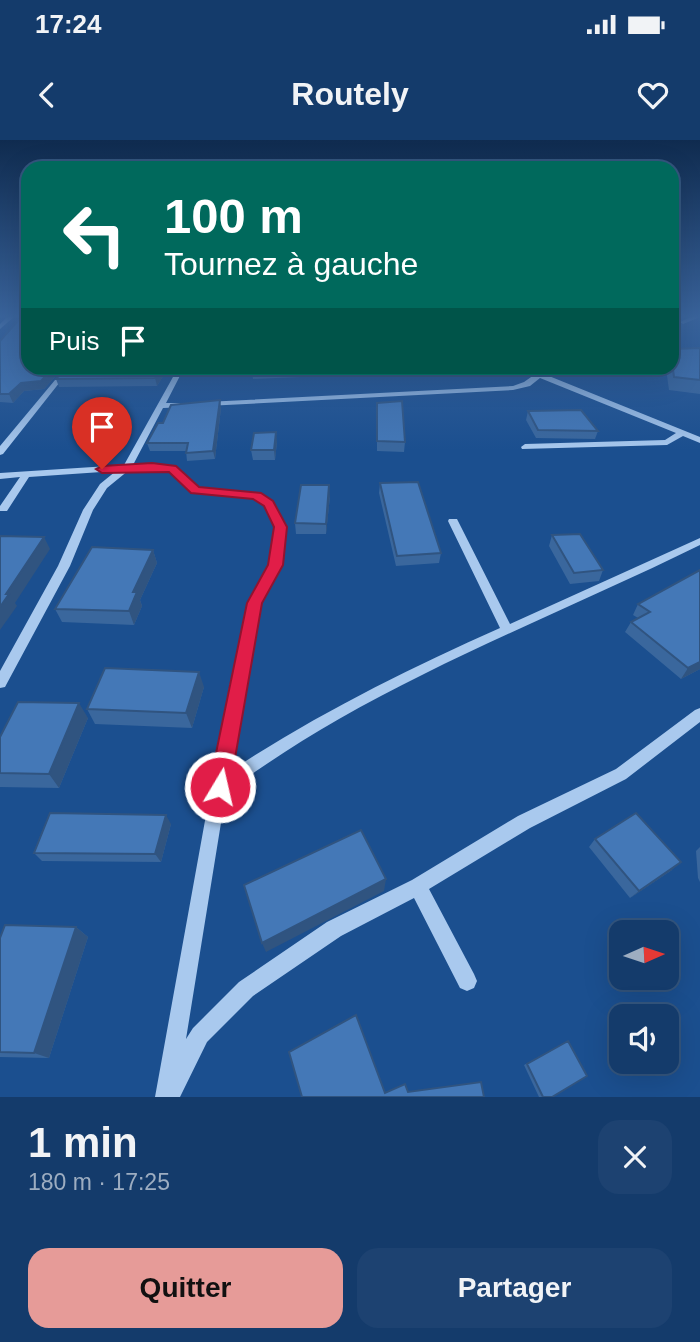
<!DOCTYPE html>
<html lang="fr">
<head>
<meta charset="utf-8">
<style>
	body { margin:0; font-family:Helvetica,sans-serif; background:#1d4271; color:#f1f3f6; height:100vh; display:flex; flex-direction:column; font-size:26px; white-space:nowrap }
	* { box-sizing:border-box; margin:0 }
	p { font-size:23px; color:#9dadc1 }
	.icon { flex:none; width:38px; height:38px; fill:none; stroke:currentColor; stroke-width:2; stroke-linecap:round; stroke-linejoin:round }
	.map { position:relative; height:957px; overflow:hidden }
	.side { display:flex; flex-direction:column; background:#143b6b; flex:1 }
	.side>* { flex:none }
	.banner { position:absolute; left:21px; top:21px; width:658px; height:214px; border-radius:21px; box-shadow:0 7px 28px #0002,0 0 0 2px #33557e; background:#00695c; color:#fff; overflow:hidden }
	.needle { width:46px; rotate:87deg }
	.buttons { position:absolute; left:609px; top:780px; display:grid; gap:14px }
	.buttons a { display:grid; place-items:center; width:70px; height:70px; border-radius:14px; background:#143b6b; box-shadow:0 7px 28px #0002,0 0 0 2px #33557e; font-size:35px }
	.pin { position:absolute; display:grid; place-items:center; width:60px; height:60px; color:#fff; margin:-72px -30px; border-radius:50% 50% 50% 0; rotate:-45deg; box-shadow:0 0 7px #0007 }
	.pin .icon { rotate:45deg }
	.me { position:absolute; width:77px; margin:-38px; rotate:9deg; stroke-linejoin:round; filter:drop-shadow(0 0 5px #0008) }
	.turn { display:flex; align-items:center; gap:24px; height:147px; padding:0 28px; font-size:32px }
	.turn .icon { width:91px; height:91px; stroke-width:2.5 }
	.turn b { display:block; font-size:49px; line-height:60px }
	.then { display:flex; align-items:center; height:66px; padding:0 28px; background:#0003; gap:14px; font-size:26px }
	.round { display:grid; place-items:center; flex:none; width:74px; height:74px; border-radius:21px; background:#1d4271 }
	.overview { display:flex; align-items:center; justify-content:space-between; height:119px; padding:0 28px }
	h1 { font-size:42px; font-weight:700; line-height:52px }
	.primary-button { display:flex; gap:14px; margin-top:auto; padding:14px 28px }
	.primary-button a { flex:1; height:80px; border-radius:21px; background:#e69b98; color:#111; font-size:28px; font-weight:700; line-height:80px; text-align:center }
	.primary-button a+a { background:#1d4271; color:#f1f3f6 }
	.status { display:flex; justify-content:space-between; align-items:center; height:49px; padding:0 35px; background:#143b6b; direction:ltr }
	.status svg { height:19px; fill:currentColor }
	header { display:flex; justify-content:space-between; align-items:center; height:91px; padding:0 28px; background:#143b6b; font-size:32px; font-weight:700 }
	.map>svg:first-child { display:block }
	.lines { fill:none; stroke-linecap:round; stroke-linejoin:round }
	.minor { fill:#a9c9ee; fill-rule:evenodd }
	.wall { fill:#3a679d }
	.shaded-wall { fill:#305480 }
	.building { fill:#4478b7; stroke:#305480; stroke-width:2 }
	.route { fill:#e11d48; stroke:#92132f; stroke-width:2 }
</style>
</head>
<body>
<div class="status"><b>17:24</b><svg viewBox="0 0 49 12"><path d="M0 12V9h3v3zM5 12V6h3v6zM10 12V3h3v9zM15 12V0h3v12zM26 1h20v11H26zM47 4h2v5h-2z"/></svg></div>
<header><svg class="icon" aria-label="back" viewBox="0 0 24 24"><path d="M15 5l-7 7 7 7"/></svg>Routely<svg class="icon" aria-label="heart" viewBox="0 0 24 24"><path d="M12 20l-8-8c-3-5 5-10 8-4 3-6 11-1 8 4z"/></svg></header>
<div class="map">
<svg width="700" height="957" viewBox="0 0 700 957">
	<rect width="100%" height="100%" fill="#1b4f8f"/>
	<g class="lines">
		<path class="minor" d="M 8,176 L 15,176 L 0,189 L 0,184 Z
			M 693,176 L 700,177 L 683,184 L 680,182 Z
			M 65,228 L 71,228 L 3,314 L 0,315 L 0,306 Z
			M 178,228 L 184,228 L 166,263 L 185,263 L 189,265 L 185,267 L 163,268 L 133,325 L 152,323 L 175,327 L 198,347 L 260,354 L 272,361 L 286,387 L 281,425 L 260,463 L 243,548 L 229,632 C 315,575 406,530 500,488 L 448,381 L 449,379 L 457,379 L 458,381 L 510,484 L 700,398 L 700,405 C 580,464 455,513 339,579 C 300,601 263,626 226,652 L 186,899 L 193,888 L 239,842 L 327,782 L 412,740 L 518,676 L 616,629 L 695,570 L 700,568 L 700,582 L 626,639 L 530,688 L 429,749 L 474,834 L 477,841 L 474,848 L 467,851 L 460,848 L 414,758 L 341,796 L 253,856 L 207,902 L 180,957 L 155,957 L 229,548 L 248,463 L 269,425 L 276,387 L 265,365 L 255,359 L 192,352 L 169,331 L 152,329 L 129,330 L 107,348 L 93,370 L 70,426 L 5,547 L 0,548 L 0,531 L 58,426 L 83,370 L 100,344 L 116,331 L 29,337 L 7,371 L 0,371 L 0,366 L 20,337 L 0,339 L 0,333 L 124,325 Z
			M 519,228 L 527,228 L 544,232 L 544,234 L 700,297 L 700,303 L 683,296 L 667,305 L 522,309 L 521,307 L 525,304 L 665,300 L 676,293 L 540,238 L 530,246 L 513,250 L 206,266 L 202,264 L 206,262 L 513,246 L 524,242 L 534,235 Z"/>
	</g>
	<path class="wall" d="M 0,201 L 28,228 L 63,228 L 44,249 L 24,251 L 13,263 L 0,262 Z
		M 700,208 L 700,254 L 669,250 L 666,228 L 672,228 L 672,209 Z
		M 65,228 L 168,228 L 157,246 L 59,247 L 56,239 Z
		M 299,228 L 300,237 L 253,239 L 252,230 Z
		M 377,263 L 405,302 L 404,312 L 377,311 Z
		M 221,268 L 215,319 L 187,321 L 186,311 L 150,311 L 147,303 L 163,283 Z
		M 528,271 L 598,291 L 595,299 L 536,298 L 526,280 Z
		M 277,302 L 275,320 L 253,320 L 251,310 Z
		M 380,343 L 441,413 L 439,423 L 396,426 L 379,353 Z
		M 330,356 L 326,394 L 296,394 L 295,383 Z
		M 552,395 L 603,430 L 599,441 L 570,444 L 549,406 Z
		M 153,410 L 157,423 L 140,460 L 142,466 L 134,485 L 62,482 L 55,469 Z
		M 700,430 L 700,529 L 681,539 L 625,492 L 631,482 L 638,478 L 633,475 L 638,464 Z
		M 204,547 L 192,588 L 95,584 L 87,569 Z
		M 88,578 L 59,648 L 0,647 L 0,597 Z
		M 171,684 L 161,722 L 42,721 L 34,713 Z
		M 595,699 L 672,730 L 630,758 L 589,707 Z
		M 700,707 L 700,742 L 698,738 L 696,711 Z
		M 76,787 L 88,797 L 49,918 L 0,917 L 0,798 Z
		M 568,901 L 552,957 L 539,957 L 524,925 Z"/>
	<path class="shaded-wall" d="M 53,228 L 63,228 L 44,249 L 24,251 L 13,263 L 9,254 L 21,243 Z
		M 162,228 L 168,228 L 157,246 L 155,238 Z
		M 220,260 L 221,268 L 215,319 L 213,311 Z
		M 276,292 L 277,302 L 275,320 L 274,310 Z
		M 329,345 L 330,356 L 326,394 L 326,384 Z
		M 44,397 L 50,409 L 15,463 L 17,466 L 0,490 L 0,467 L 6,454 Z
		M 153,410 L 157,423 L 140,460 L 142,466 L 134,485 L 129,471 L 133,452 Z
		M 700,522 L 700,529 L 681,539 L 688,528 Z
		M 199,532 L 204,547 L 192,588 L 186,573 Z
		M 79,563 L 88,578 L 59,648 L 49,634 Z
		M 166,675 L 171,684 L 161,722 L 155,714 Z
		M 681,722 L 672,730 L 630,758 L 639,751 Z
		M 386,739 L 384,751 L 266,812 L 262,803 Z
		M 76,787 L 88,797 L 49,918 L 34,913 Z"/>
	<path class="building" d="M 22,176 L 28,176 L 28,228 L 53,228 L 41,241 L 21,243 L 9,254 L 0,254 L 0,201 Z
		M 700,208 L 700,240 L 674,237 L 672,222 L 672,209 Z
		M 65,228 L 162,228 L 155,238 L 56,239 Z
		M 252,228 L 299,228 L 252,230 Z
		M 220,260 L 213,311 L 186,313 L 188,303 L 147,303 L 158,283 L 163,283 L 171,265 Z
		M 402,261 L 405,302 L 377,301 L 377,263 Z
		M 581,270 L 598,291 L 538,290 L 528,271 Z
		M 276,292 L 274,310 L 251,310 L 254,293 Z
		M 418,342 L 441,413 L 397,416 L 380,343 Z
		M 301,345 L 329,345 L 326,384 L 295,383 Z
		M 580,394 L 603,430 L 574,433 L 552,395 Z
		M 0,396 L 44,397 L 6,454 L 9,454 L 0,467 Z
		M 92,407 L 153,410 L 133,452 L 137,452 L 129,471 L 55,469 Z
		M 700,430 L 700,522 L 688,528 L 631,482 L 650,472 L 638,464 Z
		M 105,528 L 199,532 L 186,573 L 87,569 Z
		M 18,562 L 79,563 L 49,634 L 0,633 L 0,597 Z
		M 50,673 L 166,675 L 155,714 L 34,713 Z
		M 636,673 L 681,722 L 639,751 L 595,699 Z
		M 361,690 L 386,739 L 262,803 L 244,745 Z
		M 5,785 L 76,787 L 34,913 L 0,912 L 0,798 Z
		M 356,875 L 385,953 L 405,944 L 408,952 L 481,942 L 484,957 L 302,957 L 289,912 Z
		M 568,901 L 587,936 L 552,957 L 543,957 L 527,924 Z"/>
	<linearGradient id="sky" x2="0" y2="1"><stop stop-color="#0f2b4f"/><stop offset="0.57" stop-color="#39639b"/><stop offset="1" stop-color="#39639b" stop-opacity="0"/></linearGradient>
	<rect width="700" height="310" fill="url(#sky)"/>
	<path class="route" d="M 152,323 L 176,326 L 199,347 L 261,353 L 273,361 L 287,387 L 283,425 L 262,463 L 230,647 L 227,654 L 220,656 L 212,654 L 209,647 L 247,463 L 268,425 L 274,387 L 264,366 L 253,359 L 191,353 L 169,332 L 102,333 L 96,329 L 102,326 Z"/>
</svg>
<div class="buttons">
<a><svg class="needle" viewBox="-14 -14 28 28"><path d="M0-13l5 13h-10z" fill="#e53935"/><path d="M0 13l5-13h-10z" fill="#9dadc1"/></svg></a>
<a><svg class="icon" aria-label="sound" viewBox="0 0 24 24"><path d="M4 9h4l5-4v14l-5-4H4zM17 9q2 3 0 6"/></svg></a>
</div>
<div class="pin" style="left:102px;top:329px;background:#d93025"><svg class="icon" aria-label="arrive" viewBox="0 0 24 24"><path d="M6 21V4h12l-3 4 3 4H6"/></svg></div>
<svg class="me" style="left:220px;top:647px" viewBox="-20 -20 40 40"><circle r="17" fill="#e11d48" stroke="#fff" stroke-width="3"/><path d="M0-11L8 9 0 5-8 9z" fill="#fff"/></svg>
<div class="banner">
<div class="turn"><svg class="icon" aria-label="left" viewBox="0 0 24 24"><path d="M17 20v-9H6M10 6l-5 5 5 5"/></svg><div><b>100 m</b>Tournez à gauche</div></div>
<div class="then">Puis<svg class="icon" aria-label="arrive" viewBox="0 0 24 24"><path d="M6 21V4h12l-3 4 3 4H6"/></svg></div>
</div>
</div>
<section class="side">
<div class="overview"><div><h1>1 min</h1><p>180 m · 17:25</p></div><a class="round"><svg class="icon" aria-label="close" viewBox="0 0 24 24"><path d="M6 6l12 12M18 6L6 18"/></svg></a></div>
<div class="primary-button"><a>Quitter</a><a>Partager</a></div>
</section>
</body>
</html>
